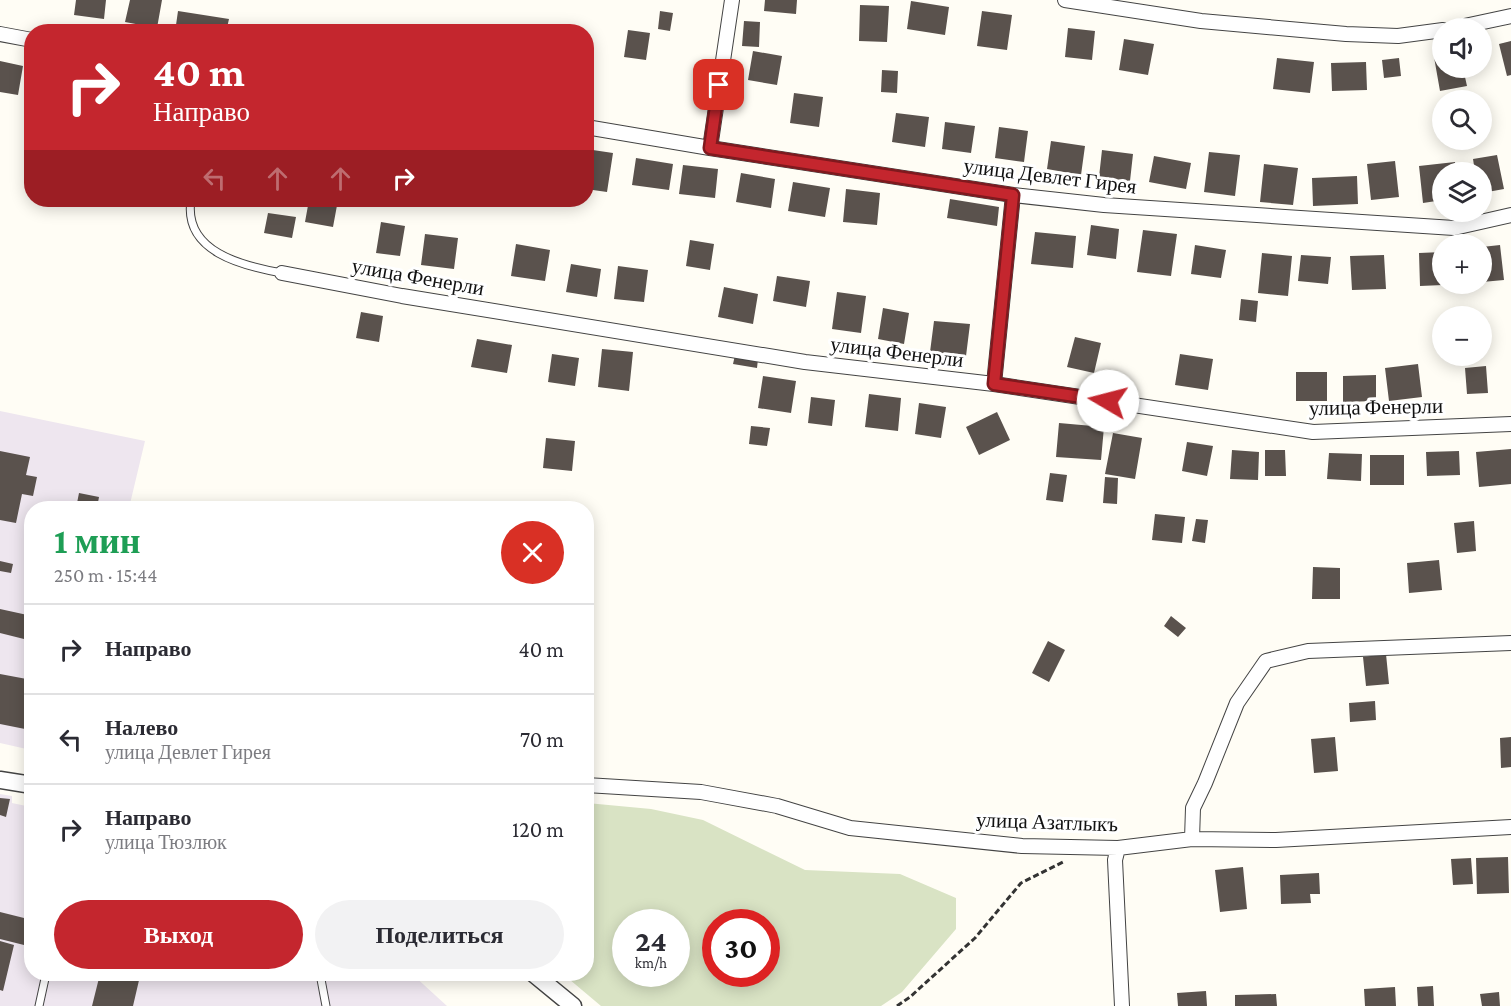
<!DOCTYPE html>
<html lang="ru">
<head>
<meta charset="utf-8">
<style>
	body { margin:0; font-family:"Crimson Pro",serif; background:#f2f2f3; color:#2b2b33; height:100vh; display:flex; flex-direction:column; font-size:22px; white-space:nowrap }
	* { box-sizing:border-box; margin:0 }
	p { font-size:20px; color:#7c7c81 }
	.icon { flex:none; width:33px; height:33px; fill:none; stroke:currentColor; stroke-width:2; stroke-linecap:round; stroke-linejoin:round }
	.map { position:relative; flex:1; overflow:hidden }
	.panel { position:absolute; left:24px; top:501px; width:570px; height:480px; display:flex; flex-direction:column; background:#fff; border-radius:24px; box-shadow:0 3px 15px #0003 }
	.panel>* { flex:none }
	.banner { position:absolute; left:24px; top:24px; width:570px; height:183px; border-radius:24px; box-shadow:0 3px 15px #0003; background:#c4262e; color:#fff; overflow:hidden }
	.buttons { position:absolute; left:1432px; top:18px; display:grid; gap:12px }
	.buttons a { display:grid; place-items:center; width:60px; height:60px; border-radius:50%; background:#fff; box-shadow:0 3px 15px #0003; font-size:30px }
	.speed { position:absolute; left:612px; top:909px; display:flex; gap:12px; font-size:30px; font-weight:700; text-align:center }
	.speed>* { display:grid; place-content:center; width:78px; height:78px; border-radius:50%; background:#fff; box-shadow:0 3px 15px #0003; line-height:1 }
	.speed small { font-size:15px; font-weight:400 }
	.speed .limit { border:9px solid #d22; background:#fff; color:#111 }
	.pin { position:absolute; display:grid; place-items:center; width:51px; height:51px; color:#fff; margin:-26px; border-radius:12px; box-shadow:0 3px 9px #0006 }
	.me { position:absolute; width:66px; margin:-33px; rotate:278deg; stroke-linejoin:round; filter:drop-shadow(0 0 4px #0008) }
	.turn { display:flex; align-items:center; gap:21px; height:126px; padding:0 30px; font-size:27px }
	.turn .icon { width:78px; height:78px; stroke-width:2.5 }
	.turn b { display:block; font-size:42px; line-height:51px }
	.lanes { display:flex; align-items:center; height:57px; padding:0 30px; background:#0003; justify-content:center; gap:30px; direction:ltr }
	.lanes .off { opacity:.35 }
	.round { display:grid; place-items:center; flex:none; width:63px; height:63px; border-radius:32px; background:#f2f2f3 }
	.headline { display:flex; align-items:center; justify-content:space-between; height:102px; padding:0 30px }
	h1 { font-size:36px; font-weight:700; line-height:45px; color:#1e9e55 }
	.button { display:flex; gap:12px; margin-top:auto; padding:12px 30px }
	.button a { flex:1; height:69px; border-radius:36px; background:#c4262e; color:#fff; font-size:24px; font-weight:700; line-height:69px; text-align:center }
	.button a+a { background:#f2f2f3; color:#2b2b33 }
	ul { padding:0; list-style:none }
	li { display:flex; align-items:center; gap:18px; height:90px; padding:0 30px; border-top:2px solid #e1e1e2 }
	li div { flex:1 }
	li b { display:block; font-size:22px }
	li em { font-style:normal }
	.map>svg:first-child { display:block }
	.industrial { fill:#eee6ef }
	.cemetery { fill:#d9e3c4; fill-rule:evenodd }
	.building { fill:#5a524d }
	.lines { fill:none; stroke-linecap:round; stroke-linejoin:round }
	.service-casing { stroke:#444; stroke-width:9 }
	.minor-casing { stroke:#444; stroke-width:16 }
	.tertiary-casing { stroke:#444; stroke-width:19 }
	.path { stroke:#333; stroke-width:3; stroke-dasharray:6 3; stroke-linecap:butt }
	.service { stroke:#fff; stroke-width:7 }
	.minor { stroke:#fff; stroke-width:14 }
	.tertiary { stroke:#fff; stroke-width:16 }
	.route-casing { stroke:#7f191e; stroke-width:15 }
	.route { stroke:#c4262e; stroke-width:10 }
	.labels { text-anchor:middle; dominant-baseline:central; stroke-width:6; stroke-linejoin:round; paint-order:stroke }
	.street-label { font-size:21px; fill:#111; stroke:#fff }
</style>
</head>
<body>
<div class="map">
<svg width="1511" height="1006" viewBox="0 0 1511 1006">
	<rect width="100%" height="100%" fill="#fffdf5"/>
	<path class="industrial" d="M 0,411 L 145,441 L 129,508 L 32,508 L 31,750 L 0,743 Z
		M 0,794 L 12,796 L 12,803 L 31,807 L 32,974 L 412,974 L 447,1006 L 0,1006 Z"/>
	<path class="cemetery" d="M 587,803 L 651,809 L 703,820 L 805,870 L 900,874 L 956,898 L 956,929 L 902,992 L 881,1006 L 601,1006 L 563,974 L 586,974 ZM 676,922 L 676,974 L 626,974 L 626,922 ZM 766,922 L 766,974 L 716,974 L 716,922 Z"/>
	<path class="building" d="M 76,0 L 106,0 L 104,19 L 74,15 Z
		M 130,0 L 162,0 L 157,28 L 125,22 Z
		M 765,0 L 797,0 L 796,14 L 764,11 Z
		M 911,1 L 949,7 L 945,35 L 907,29 Z
		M 860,5 L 889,6 L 887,42 L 859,41 Z
		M 178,11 L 229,19 L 226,32 L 175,32 Z
		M 660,11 L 673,13 L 670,31 L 658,29 Z
		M 982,11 L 1012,15 L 1007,50 L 977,46 Z
		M 744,21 L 760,22 L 759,47 L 742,46 Z
		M 1068,28 L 1095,31 L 1092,60 L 1065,57 Z
		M 628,30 L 650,33 L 646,60 L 624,57 Z
		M 1124,39 L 1154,44 L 1148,75 L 1119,70 Z
		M 1511,41 L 1511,75 L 1507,76 L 1499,44 Z
		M 753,51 L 782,56 L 777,85 L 748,80 Z
		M 1443,55 L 1443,68 L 1463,68 L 1467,86 L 1440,91 L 1434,57 Z
		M 1277,58 L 1314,62 L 1310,93 L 1273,89 Z
		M 1399,58 L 1401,76 L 1384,78 L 1382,60 Z
		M 0,61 L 23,66 L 18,95 L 0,92 Z
		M 1366,62 L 1367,90 L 1332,91 L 1331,63 Z
		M 882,70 L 898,71 L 897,93 L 881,92 Z
		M 794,93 L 823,97 L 819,127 L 790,123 Z
		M 896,113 L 929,117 L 925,147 L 892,142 Z
		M 945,122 L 975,126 L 971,153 L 942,149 Z
		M 999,127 L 1028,131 L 1024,162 L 995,158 Z
		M 1051,141 L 1085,146 L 1081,175 L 1047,169 Z
		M 586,149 L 613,153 L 607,192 L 586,189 Z
		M 1102,150 L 1133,154 L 1130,181 L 1099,177 Z
		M 1209,152 L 1240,155 L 1235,196 L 1204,192 Z
		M 1497,155 L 1504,189 L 1482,193 L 1482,172 L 1475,172 L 1473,159 Z
		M 1154,156 L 1191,163 L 1186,189 L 1149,182 Z
		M 636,158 L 673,164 L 669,190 L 632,185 Z
		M 1395,161 L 1399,197 L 1371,200 L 1367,164 Z
		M 1455,162 L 1456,172 L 1443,172 L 1443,200 L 1423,203 L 1419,166 Z
		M 1264,164 L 1298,168 L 1293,205 L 1260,202 Z
		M 683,165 L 718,169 L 715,198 L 679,194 Z
		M 741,173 L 775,179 L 771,208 L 736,202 Z
		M 1357,176 L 1358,204 L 1313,206 L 1312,178 Z
		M 793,182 L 830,188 L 825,217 L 788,211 Z
		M 846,189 L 880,193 L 877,225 L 843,222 Z
		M 950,199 L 999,207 L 997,226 L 947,218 Z
		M 309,200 L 338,200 L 333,227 L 305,222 Z
		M 268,213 L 296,217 L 292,238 L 264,233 Z
		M 381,222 L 405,226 L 400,256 L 376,253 Z
		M 1091,225 L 1119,229 L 1116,259 L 1087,255 Z
		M 1143,230 L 1177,234 L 1171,276 L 1137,272 Z
		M 1035,232 L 1076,236 L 1073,268 L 1031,264 Z
		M 425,234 L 458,238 L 454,269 L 421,265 Z
		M 690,240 L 714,244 L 710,270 L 686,266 Z
		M 516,244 L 550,250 L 545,281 L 511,276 Z
		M 1195,245 L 1226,250 L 1221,278 L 1191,274 Z
		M 1500,245 L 1504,280 L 1482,282 L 1482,247 Z
		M 1443,252 L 1443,285 L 1420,286 L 1419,253 Z
		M 1262,253 L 1292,256 L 1288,296 L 1258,293 Z
		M 1301,255 L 1331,257 L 1328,284 L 1298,281 Z
		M 1384,255 L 1386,289 L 1352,290 L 1350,256 Z
		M 571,264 L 601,269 L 597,297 L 566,292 Z
		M 618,266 L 648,270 L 644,302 L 614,299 Z
		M 777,276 L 810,281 L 806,307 L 773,301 Z
		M 724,287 L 758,294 L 753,324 L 718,317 Z
		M 837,292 L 866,296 L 861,333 L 832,329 Z
		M 1241,299 L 1258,301 L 1256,322 L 1239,320 Z
		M 883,308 L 909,313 L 904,344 L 878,339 Z
		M 361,312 L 383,316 L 379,342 L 356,338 Z
		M 934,321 L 970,324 L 966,356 L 930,352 Z
		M 1075,337 L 1101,343 L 1094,373 L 1067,367 Z
		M 477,339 L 512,345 L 507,373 L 471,367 Z
		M 602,349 L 633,352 L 629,391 L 598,387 Z
		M 552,354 L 579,358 L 575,386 L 548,382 Z
		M 1180,354 L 1213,359 L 1208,390 L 1175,385 Z
		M 735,355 L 758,359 L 757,368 L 733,364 Z
		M 1418,364 L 1422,397 L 1389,401 L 1385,368 Z
		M 1486,366 L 1488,393 L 1467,394 L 1465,368 Z
		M 1296,372 L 1327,372 L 1327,401 L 1296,401 Z
		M 1376,375 L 1376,401 L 1343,402 L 1343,376 Z
		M 763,376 L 796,381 L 791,413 L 758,408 Z
		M 869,394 L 901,398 L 898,431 L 865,427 Z
		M 811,397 L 835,400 L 832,426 L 808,423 Z
		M 919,403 L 946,407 L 941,438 L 915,434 Z
		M 997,412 L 1010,440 L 979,455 L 966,427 Z
		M 1059,423 L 1104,427 L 1101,460 L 1056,457 Z
		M 751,426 L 770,428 L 767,446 L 749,444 Z
		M 1113,433 L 1142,438 L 1135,479 L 1105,474 Z
		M 546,438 L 575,441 L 572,471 L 543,468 Z
		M 1187,442 L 1213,446 L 1207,476 L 1182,471 Z
		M 1511,449 L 1511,484 L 1479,487 L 1476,452 Z
		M 1232,450 L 1259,452 L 1258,480 L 1230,479 Z
		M 1265,450 L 1285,450 L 1286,476 L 1265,476 Z
		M 0,451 L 30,457 L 26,475 L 37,477 L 33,496 L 22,494 L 16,523 L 0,520 Z
		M 1459,451 L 1460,475 L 1427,476 L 1426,452 Z
		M 1329,453 L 1362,454 L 1361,481 L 1327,479 Z
		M 1370,455 L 1404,455 L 1404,485 L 1370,485 Z
		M 1050,473 L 1067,475 L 1063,502 L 1046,500 Z
		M 1105,477 L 1118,478 L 1117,504 L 1103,503 Z
		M 79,493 L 99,497 L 97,508 L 76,508 Z
		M 1155,514 L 1185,517 L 1182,543 L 1152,540 Z
		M 1196,519 L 1208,520 L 1205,543 L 1192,541 Z
		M 1474,521 L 1476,551 L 1457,553 L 1454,523 Z
		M 1439,560 L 1442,590 L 1409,593 L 1407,563 Z
		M 0,561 L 13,564 L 11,573 L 0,571 Z
		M 1313,567 L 1340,568 L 1340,599 L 1312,599 Z
		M 0,609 L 32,616 L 32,641 L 0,633 Z
		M 1171,616 L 1186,628 L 1178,637 L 1164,626 Z
		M 1048,641 L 1065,650 L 1049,682 L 1032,673 Z
		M 1386,654 L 1389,684 L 1366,686 L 1363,657 Z
		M 0,674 L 32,680 L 30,730 L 0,724 Z
		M 1375,701 L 1376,720 L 1350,722 L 1349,703 Z
		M 1335,737 L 1338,771 L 1314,773 L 1311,739 Z
		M 1511,737 L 1511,767 L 1501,768 L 1500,738 Z
		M 0,798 L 10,799 L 6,817 L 0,815 Z
		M 1508,857 L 1509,893 L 1477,894 L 1476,858 Z
		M 1471,858 L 1473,884 L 1453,885 L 1451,859 Z
		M 1243,867 L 1247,909 L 1220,912 L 1215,870 Z
		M 1319,873 L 1320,894 L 1310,894 L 1311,903 L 1281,904 L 1280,875 Z
		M 0,912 L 32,920 L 32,947 L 0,939 Z
		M 0,941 L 14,945 L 3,991 L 0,990 Z
		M 100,974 L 131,974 L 140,976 L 133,1006 L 92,1006 Z
		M 1433,986 L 1434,1006 L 1418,1006 L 1417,987 Z
		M 1395,987 L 1396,1006 L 1365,1006 L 1364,989 Z
		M 1206,991 L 1207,1006 L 1178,1006 L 1177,993 Z
		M 1499,992 L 1500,1006 L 1482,1006 L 1480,994 Z
		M 1276,994 L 1277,1006 L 1235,1006 L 1235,995 Z"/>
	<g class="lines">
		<g class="service-casing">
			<path id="service" d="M 191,200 C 183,252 243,266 282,273
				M 320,974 L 326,1006
				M 39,1006 L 46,974"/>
		</g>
		<g class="minor-casing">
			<path id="minor" d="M 1065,0 L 1201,21 L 1346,34 L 1398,36 L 1443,30
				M 1455,28 L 1511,16
				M 0,34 L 32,40
				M 586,127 L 710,148 L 1013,195 L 1104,205 L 1454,228 L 1511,215
				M 710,148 L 732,0
				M 282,273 L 402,296 L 805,362 L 994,384 L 1313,432 L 1511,424
				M 994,384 L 1013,195
				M 586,785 L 701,792 L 777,806 L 850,828 L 1022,846 L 1118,848 L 1192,839 L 1276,840 L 1511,827
				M 1192,839 L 1193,808 L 1205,783 L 1237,703 L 1266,661 L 1308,651 L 1511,643
				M 1118,848 L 1115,860 L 1122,1006"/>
		</g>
		<g class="tertiary-casing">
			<path id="tertiary" d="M 0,780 L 32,785
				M 534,974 L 573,1006"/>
		</g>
		<path class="path" d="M 897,1006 L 910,997 L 975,938 L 1021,883 L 1063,862"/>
		<use href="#service" class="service"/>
		<use href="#minor" class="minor"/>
		<use href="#tertiary" class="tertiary"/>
	</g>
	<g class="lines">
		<g class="route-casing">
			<path id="route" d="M 719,85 L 710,148 L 1013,195 L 994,384 L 1108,401"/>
		</g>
		<use href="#route" class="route"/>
	</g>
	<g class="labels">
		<g class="street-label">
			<text transform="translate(1050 176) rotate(7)">улица Девлет Гирея</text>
			<text transform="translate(418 277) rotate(10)">улица Фенерли</text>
			<text transform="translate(897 352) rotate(7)">улица Фенерли</text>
			<text transform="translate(1376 407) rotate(-1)">улица Фенерли</text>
			<text transform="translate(1047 822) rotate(2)">улица Азатлыкъ</text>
		</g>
	</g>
</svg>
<div class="buttons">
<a><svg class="icon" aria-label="sound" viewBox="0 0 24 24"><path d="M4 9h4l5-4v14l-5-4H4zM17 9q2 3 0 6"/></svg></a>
<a><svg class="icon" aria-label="search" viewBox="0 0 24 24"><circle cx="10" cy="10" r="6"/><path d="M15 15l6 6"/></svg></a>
<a><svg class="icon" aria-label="layers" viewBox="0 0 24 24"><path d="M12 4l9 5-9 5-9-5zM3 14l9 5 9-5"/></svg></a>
<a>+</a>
<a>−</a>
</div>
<div class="speed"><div>24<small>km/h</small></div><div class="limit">30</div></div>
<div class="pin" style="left:719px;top:85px;background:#d93025"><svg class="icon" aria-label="arrive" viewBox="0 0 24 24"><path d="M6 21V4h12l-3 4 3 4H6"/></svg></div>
<svg class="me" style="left:1108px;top:401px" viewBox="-20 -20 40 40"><circle r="19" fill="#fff"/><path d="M0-13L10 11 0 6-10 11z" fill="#c4262e"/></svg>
<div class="banner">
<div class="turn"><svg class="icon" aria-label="right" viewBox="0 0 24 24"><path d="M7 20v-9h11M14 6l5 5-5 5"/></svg><div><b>40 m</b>Направо</div></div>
<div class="lanes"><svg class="icon off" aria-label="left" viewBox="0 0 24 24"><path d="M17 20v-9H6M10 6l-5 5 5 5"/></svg><svg class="icon off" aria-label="ahead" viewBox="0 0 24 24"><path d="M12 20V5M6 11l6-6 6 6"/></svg><svg class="icon off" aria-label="ahead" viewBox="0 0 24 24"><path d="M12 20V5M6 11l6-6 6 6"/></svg><svg class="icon" aria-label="right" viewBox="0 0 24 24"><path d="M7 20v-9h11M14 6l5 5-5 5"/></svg></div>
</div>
<section class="panel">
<div class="headline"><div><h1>1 мин</h1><p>250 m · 15:44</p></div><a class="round" style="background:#d93025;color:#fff"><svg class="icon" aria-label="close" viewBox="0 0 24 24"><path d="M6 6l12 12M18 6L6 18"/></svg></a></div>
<ul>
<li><svg class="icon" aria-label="right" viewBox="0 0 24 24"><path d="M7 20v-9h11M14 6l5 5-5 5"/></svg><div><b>Направо</b></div><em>40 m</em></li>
<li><svg class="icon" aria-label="left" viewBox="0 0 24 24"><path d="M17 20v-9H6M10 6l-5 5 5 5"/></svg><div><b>Налево</b><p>улица Девлет Гирея</p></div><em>70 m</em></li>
<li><svg class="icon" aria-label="right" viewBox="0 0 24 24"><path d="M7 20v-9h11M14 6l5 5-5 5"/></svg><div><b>Направо</b><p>улица Тюзлюк</p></div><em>120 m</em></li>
</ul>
<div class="button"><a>Выход</a><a>Поделиться</a></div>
</section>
</div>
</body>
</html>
